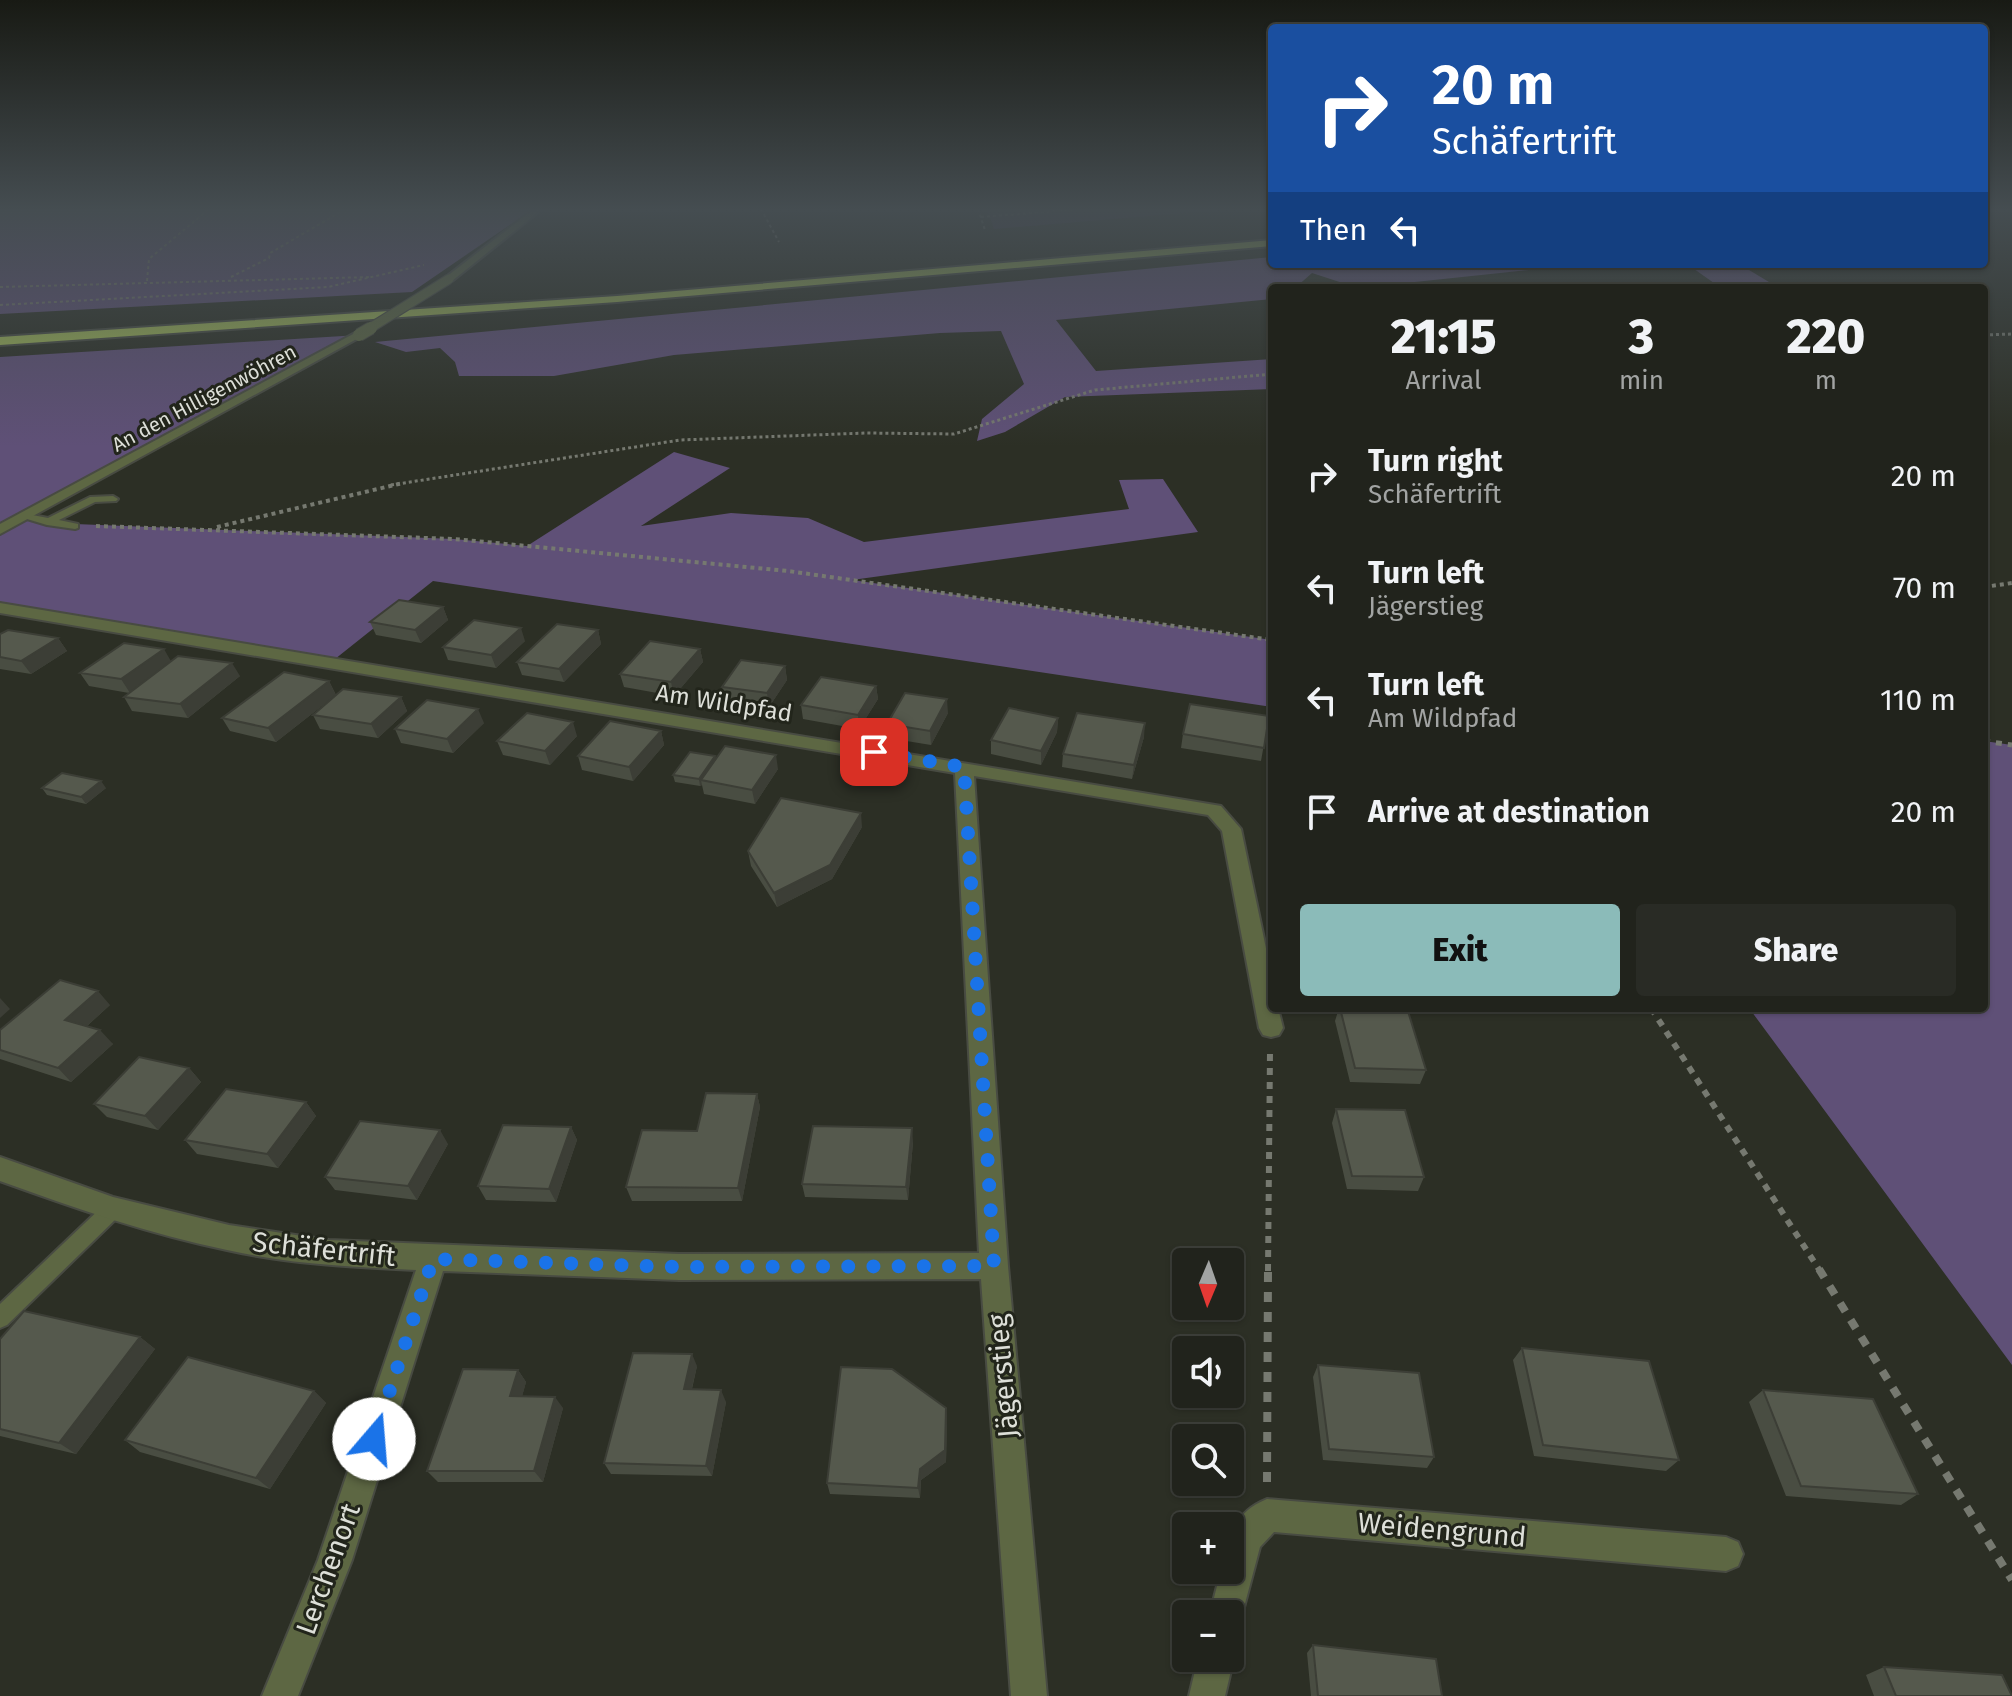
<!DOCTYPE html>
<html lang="en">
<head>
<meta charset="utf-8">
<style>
	body { margin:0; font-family:"Fira Sans",sans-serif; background:#292b25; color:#f1f3f6; height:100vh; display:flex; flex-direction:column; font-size:30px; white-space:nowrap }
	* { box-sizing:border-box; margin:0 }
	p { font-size:26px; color:#a2a4a3 }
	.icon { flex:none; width:44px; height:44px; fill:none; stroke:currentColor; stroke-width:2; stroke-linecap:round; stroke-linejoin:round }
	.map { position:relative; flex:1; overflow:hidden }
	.drawer { position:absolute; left:1268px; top:284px; width:720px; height:728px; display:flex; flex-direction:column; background:#21231c; border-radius:8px; box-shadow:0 2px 6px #0004,0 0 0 2px #3e403b }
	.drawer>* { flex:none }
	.hud { position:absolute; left:1268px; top:24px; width:720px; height:244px; border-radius:8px; box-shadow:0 2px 6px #0004,0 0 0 2px #3e403b; background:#1a4fa0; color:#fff; overflow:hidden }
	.needle { width:52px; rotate:182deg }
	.controls { position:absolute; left:1172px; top:1248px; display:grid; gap:16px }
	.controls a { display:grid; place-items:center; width:72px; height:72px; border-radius:8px; background:#21231c; box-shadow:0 2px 6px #0004,0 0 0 2px #3e403b; font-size:40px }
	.pin { position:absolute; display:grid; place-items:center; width:68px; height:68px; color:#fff; margin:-34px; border-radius:16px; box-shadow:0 4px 12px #0006 }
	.me { position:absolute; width:88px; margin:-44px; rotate:18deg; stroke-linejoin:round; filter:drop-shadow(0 0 6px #0008) }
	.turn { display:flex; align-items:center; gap:28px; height:168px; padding:0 32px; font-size:36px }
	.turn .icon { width:104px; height:104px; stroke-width:2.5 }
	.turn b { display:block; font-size:56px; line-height:68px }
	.then { display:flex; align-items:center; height:76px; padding:0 32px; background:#0003; gap:16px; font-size:30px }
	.eta { display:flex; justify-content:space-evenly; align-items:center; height:136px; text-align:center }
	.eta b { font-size:48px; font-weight:800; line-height:56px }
	.primary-button { display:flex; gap:16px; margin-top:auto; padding:16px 32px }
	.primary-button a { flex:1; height:92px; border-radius:8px; background:#8bbbb9; color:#111; font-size:32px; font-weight:800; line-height:92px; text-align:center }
	.primary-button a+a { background:#292b25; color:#f1f3f6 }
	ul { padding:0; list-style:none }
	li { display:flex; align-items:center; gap:24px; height:112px; padding:0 32px }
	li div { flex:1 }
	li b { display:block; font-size:30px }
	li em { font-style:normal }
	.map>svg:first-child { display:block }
	.green { fill:#3d314e }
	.forest { fill:#5f5077 }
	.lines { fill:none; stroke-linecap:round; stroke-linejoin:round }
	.lane-casing { stroke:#484b42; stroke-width:4 }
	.street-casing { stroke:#484b42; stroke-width:4 }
	.highway-casing { stroke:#484b42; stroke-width:4 }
	.path-far5 { stroke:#767970; stroke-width:2; stroke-dasharray:3 3; stroke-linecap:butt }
	.path-far4 { stroke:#767970; stroke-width:3; stroke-dasharray:3 3; stroke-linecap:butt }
	.path-far3 { stroke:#767970; stroke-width:4; stroke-dasharray:4 4; stroke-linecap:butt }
	.path-far2 { stroke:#767970; stroke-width:5; stroke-dasharray:6 6; stroke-linecap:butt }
	.path-far1 { stroke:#767970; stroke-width:6; stroke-dasharray:7 7; stroke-linecap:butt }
	.path { stroke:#767970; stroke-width:8; stroke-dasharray:10 10; stroke-linecap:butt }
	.lane { fill:#5d6743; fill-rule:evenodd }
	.street { fill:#5d6743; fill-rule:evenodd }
	.highway { fill:#9db456; fill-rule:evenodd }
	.street-bridge-far1-casing { stroke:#484b42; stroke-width:11; stroke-linecap:butt }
	.street-bridge-casing { stroke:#484b42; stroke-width:14; stroke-linecap:butt }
	.street-bridge-far1 { stroke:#5d6743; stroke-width:9 }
	.street-bridge { stroke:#5d6743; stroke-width:12 }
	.wall { fill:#494d42 }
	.shaded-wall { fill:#3c3e36 }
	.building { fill:#55594d; stroke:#3c3e36; stroke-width:2 }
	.route { stroke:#1a73e8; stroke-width:14; stroke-dasharray:0 25.2 }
	.labels { text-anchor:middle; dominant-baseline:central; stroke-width:6; stroke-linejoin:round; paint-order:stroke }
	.far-street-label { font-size:20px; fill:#dddfd8; stroke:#22251b }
	.street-label { font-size:24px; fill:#dddfd8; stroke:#22251b }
	.near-street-label { font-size:28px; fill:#dddfd8; stroke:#22251b }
</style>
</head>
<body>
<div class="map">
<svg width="2012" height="1696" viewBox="0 0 2012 1696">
	<rect width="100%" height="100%" fill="#2c2f25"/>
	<path class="green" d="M 987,209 L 1231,209 L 994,229 Z"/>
	<path class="forest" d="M 0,209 L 533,209 L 412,292 L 0,314 Z
		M 1272,257 L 1272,264 L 1585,264 L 1358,288 L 1312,273 L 1295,288 L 1272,288 L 1272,299 L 1056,320 L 1096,371 L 1272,359 L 1272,389 L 1065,397 L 1005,432 L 977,441 L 982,419 L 1024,384 L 1001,331 L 940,333 L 674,355 L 554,376 L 459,376 L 455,362 L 440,348 L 406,352 L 375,342 Z
		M 1687,264 L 1739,264 L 1779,288 L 1721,288 Z
		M 359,335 L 24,515 L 75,524 L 454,539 L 527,546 L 674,452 L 730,468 L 641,526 L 731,513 L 808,518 L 864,542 L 1129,509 L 1119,480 L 1163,479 L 1198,532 L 852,580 L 1272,640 L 1272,707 L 433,581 L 330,663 L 0,608 L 0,357 Z
		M 1984,741 L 2012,745 L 2012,1365 L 1749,1008 L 1984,1008 Z"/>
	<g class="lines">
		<g class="lane-casing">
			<path id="lane" d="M 113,496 L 118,499 L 116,501 L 95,502 L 59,520 L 78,524 L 78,528 L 75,529 L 47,525 L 17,516 L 22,513 L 48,518 L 90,497 Z
				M 113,1200 L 120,1203 L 122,1209 L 120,1215 L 7,1325 L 0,1328 L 0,1304 L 106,1203 Z"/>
		</g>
		<g class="street-casing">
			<path id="street" d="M 534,209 L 542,209 L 452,281 L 446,281 L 446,277 Z
				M 355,333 L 364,335 L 0,534 L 0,524 Z
				M 0,603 L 1221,806 L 1241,829 L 1272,977 L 1272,1008 L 1278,1008 L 1283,1028 L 1279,1035 L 1271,1037 L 1263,1035 L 1259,1028 L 1222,831 L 1208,815 L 974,776 L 1008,1266 L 1047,1696 L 1011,1696 L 981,1279 L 679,1280 L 443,1271 L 352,1560 L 298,1696 L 262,1696 L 318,1560 L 416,1270 C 352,1267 289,1264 227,1250 C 149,1234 75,1208 0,1181 L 0,1157 L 113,1197 L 229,1225 L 329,1240 L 679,1254 L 979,1253 L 955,773 L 0,613 Z
				M 1267,1499 L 1726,1537 L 1738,1542 L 1743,1554 L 1738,1566 L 1726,1571 L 1274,1532 L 1260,1547 L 1239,1626 L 1230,1630 L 1230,1614 L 1210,1614 L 1221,1570 L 1230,1570 C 1230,1537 1232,1513 1267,1499 Z
				M 1230,1649 L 1234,1658 L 1225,1696 L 1189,1696 L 1198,1658 L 1230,1658 Z"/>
		</g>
		<g class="highway-casing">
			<path id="highway" d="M 1272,240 L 1272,246 L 617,302 L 0,345 L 0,337 L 617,296 Z"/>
		</g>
		<path class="path-far5" d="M 761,209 L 779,242
			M 978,209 L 985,230
			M 981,217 L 1082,209
			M 231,277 L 269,258 L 270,253 L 339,213 L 332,209
			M 147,281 L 149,259 L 209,209
			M 0,287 L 371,277
			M 0,305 L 328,287 L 424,265"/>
		<path class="path-far4" d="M 1984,335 L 2012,334
			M 391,485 L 680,440 L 866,433 L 954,434 L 1095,390 L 1272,374"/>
		<path class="path-far3" d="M 96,526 L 454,539 L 788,571 L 1272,640
			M 217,527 L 403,483
			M 1984,587 L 2012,583"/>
		<path class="path-far2" d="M 1984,741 L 2012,745"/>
		<path class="path-far1" d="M 1651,1008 L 1820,1271
			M 1268,1271 L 1270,1052"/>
		<path class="path" d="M 1819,1269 L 2012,1580
			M 1267,1482 L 1268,1269"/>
		<use href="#lane" class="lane"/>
		<use href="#street" class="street"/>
		<use href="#highway" class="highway"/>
		<g class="street-bridge-far1-casing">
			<path id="street-bridge-far1" d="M 367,330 L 449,279"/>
		</g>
		<g class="street-bridge-casing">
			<path id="street-bridge" d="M 359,335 L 371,328"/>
		</g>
		<use href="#street-bridge-far1" class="street-bridge-far1"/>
		<use href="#street-bridge" class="street-bridge"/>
	</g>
	<path class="wall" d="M 443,607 L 448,620 L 421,643 L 376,635 L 370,622 Z
		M 598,630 L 601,644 L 564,682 L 522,675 L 517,662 Z
		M 0,634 L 58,638 L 67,651 L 31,674 L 0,669 Z
		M 525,641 L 496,668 L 448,660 L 443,647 Z
		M 700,649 L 703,662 L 674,696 L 624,687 L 620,674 Z
		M 171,661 L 240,676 L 188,718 L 132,711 L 124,697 L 129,693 L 89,686 L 80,673 Z
		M 785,666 L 787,680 L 769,707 L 725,700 L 722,687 Z
		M 329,681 L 336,695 L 276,742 L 230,731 L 222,718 Z
		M 876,686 L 878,699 L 859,729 L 803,719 L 801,705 Z
		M 401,697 L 407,711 L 378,738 L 320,729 L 313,715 Z
		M 948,713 L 931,745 L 888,738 L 887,724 Z
		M 1269,716 L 1261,761 L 1181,748 L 1183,734 Z
		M 1058,718 L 1057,732 L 1041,765 L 991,754 L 991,740 Z
		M 484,723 L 453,753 L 401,743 L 395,729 Z
		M 661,731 L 664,745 L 633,781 L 582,770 L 578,756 Z
		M 577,736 L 550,765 L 503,755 L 497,741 Z
		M 1144,737 L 1132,779 L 1062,767 L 1063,754 Z
		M 715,756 L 716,760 L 778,769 L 755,804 L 704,794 L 702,785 L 700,786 L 675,782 L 673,775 Z
		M 42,788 L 106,788 L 86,804 L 47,795 Z
		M 862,827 L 832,879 L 777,907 L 751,866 L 748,851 Z
		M 110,1005 L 87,1026 L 113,1044 L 71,1082 L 0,1059 L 0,1030 Z
		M 1339,1008 L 1407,1008 L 1426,1070 L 1420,1084 L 1350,1082 L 1335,1021 Z
		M 189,1068 L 201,1082 L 158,1130 L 107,1117 L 94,1104 Z
		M 757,1094 L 760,1107 L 742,1201 L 632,1201 L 626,1187 L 697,1131 Z
		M 306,1102 L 316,1116 L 278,1168 L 197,1154 L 185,1140 Z
		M 1336,1109 L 1424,1177 L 1418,1191 L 1347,1189 L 1332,1123 Z
		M 571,1127 L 577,1140 L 556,1202 L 486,1200 L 478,1186 Z
		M 913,1142 L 908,1200 L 805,1197 L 802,1184 Z
		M 448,1144 L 417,1200 L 335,1190 L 325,1177 Z
		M 140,1337 L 155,1349 L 76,1454 L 0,1436 L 0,1339 Z
		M 1522,1348 L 1679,1460 L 1666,1471 L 1534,1456 L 1513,1360 Z
		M 1318,1365 L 1434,1457 L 1427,1468 L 1323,1460 L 1313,1377 Z
		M 697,1366 L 692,1389 L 726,1402 L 712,1476 L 611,1474 L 604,1463 Z
		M 518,1370 L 526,1382 L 522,1396 L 563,1408 L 543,1482 L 438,1482 L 427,1471 Z
		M 1763,1390 L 1918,1494 L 1901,1505 L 1786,1496 L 1749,1402 Z
		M 314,1391 L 326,1403 L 270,1489 L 140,1452 L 125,1440 Z
		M 946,1408 L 947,1420 L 946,1462 L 921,1480 L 920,1498 L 830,1494 L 827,1483 Z
		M 1313,1645 L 1442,1696 L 1311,1696 L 1307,1653 Z
		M 1884,1667 L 2012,1696 L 1874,1696 L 1866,1675 Z"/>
	<path class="shaded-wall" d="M 443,607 L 448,620 L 421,643 L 415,630 Z
		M 521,628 L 525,641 L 496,668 L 491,655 Z
		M 598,630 L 601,644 L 564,682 L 559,669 Z
		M 58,638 L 67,651 L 31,674 L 21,661 Z
		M 164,649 L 172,663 L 130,693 L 121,679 Z
		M 700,649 L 703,662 L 674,696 L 671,682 Z
		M 232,663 L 240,676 L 188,718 L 180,704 Z
		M 785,666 L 787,680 L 769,707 L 767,693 Z
		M 329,681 L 336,695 L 276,742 L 268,728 Z
		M 876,686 L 878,699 L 859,729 L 858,715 Z
		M 401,697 L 407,711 L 378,738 L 371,724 Z
		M 947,699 L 948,713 L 931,745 L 930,731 Z
		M 478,709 L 484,723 L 453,753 L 447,739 Z
		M 1058,718 L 1057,732 L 1041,765 L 1041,751 Z
		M 573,722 L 577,736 L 550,765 L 545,751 Z
		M 1145,723 L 1144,737 L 1132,779 L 1134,765 Z
		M 661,731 L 664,745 L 633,781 L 629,767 Z
		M 776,755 L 778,769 L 755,804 L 752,790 Z
		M 715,756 L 717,763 L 701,780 L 702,785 L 700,786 L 699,779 Z
		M 101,781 L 106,788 L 86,804 L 81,797 Z
		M 861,813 L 862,827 L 832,879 L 777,907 L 774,893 Z
		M 98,991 L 110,1005 L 78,1034 L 65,1020 Z
		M 0,998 L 10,1009 L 0,1018 Z
		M 100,1030 L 113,1044 L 71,1082 L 58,1068 Z
		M 189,1068 L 201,1082 L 158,1130 L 145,1116 Z
		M 757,1094 L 760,1107 L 742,1201 L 738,1188 Z
		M 306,1102 L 316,1116 L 278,1168 L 267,1154 Z
		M 571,1127 L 577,1140 L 556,1202 L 549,1189 Z
		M 912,1128 L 913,1142 L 908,1200 L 906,1187 Z
		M 440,1130 L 448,1144 L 417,1200 L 408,1186 Z
		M 140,1337 L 155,1349 L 76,1454 L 59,1443 Z
		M 692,1354 L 697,1366 L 689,1400 L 684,1389 Z
		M 518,1370 L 526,1382 L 519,1408 L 510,1396 Z
		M 721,1390 L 726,1402 L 712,1476 L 706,1466 Z
		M 314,1391 L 326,1403 L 270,1489 L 256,1478 Z
		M 555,1397 L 563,1408 L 543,1482 L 534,1471 Z
		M 946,1408 L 947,1420 L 946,1462 L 921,1480 L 920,1498 L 918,1488 L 920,1469 Z"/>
	<path class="building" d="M 399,600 L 443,607 L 415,630 L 370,622 Z
		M 474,620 L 521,628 L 491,655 L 443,647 Z
		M 557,624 L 598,630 L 559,669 L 517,662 Z
		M 8,630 L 58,638 L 21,661 L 0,657 L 0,634 Z
		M 650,641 L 700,649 L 671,682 L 620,674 Z
		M 124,643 L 164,649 L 121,679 L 80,673 Z
		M 178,656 L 232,663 L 180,704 L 124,697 Z
		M 741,660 L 785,666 L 767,693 L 722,687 Z
		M 284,672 L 329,681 L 268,728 L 222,718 Z
		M 821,677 L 876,686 L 858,715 L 801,705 Z
		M 343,689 L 401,697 L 371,724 L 313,715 Z
		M 905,693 L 947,699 L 930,731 L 887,724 Z
		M 427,700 L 478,709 L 447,739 L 395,729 Z
		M 1190,704 L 1269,716 L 1264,748 L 1183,734 Z
		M 1009,708 L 1058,718 L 1041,751 L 991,740 Z
		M 527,713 L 573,722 L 545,751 L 497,741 Z
		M 1077,713 L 1145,723 L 1134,765 L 1063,754 Z
		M 610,721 L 661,731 L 629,767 L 578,756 Z
		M 725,746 L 776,755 L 752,790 L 701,780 Z
		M 690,752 L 715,756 L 699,779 L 673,775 Z
		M 62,773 L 101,781 L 81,797 L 42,788 Z
		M 781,798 L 861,813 L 830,865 L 774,893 L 748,851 Z
		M 60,980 L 98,991 L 65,1020 L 100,1030 L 58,1068 L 0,1050 L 0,1030 Z
		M 1340,1008 L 1407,1008 L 1426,1070 L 1355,1068 Z
		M 139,1057 L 189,1068 L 145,1116 L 94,1104 Z
		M 226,1089 L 306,1102 L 267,1154 L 185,1140 Z
		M 706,1093 L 757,1094 L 738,1188 L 626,1187 L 642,1130 L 697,1131 Z
		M 1336,1109 L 1405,1110 L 1424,1177 L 1352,1176 Z
		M 360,1121 L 440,1130 L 408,1186 L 325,1177 Z
		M 503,1125 L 571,1127 L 549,1189 L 478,1186 Z
		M 813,1126 L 912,1128 L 906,1187 L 802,1184 Z
		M 24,1311 L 140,1337 L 59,1443 L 0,1429 L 0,1339 Z
		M 1522,1348 L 1649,1361 L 1679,1460 L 1543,1445 Z
		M 633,1353 L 692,1354 L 684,1389 L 721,1390 L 706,1466 L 604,1463 Z
		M 188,1357 L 314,1391 L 256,1478 L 125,1440 Z
		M 1318,1365 L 1419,1373 L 1434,1457 L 1329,1449 Z
		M 841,1367 L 892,1369 L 946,1408 L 945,1450 L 920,1469 L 918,1488 L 827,1483 Z
		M 463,1369 L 518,1370 L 510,1396 L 555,1397 L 534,1471 L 427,1471 Z
		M 1763,1390 L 1873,1399 L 1918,1494 L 1801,1486 Z
		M 1313,1645 L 1436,1659 L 1442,1696 L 1318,1696 Z
		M 1884,1667 L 2002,1675 L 2012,1696 L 1896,1696 Z"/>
	<linearGradient id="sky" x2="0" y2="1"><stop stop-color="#181a14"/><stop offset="0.47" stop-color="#454d51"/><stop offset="1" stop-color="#454d51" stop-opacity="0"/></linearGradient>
	<rect width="2012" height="446" fill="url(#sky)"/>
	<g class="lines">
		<path class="route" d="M 374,1439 L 433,1259 L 679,1267 L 994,1266 L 964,767 L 874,752"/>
	</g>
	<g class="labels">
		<g class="far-street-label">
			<text transform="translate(204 398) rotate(-28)">An den Hilligenwöhren</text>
		</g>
		<g class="street-label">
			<text transform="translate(724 703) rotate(9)">Am Wildpfad</text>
		</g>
		<g class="near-street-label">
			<text transform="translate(324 1249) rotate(6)">Schäfertrift</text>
			<text transform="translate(1003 1376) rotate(-95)">Jägerstieg</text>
			<text transform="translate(1442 1530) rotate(5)">Weidengrund</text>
			<text transform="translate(328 1569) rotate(-70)">Lerchenort</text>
		</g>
	</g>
</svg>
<div class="controls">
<a><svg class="needle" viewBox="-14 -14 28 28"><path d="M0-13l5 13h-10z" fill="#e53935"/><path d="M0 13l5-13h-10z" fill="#a2a4a3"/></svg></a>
<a><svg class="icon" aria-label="sound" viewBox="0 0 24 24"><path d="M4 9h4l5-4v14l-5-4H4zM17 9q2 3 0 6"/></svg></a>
<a><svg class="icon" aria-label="search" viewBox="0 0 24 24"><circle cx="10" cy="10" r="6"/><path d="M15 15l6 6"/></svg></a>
<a>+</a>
<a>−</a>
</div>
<div class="pin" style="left:874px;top:752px;background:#d93025"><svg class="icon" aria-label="arrive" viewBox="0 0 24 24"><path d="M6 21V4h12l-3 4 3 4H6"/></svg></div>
<svg class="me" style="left:374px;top:1439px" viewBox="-20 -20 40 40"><circle r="19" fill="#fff"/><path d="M0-13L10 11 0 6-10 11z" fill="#1a73e8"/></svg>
<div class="hud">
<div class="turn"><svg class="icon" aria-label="right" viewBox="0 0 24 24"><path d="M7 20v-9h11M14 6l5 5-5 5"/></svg><div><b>20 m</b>Schäfertrift</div></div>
<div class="then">Then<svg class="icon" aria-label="left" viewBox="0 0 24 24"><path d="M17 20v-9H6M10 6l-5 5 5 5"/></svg></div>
</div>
<section class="drawer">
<div class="eta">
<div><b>21:15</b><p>Arrival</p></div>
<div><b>3</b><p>min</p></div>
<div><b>220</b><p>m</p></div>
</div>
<ul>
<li><svg class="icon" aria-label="right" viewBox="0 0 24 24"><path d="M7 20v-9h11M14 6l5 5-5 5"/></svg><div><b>Turn right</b><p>Schäfertrift</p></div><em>20 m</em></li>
<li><svg class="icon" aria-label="left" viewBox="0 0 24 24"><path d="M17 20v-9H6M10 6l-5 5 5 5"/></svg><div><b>Turn left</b><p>Jägerstieg</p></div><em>70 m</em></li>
<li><svg class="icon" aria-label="left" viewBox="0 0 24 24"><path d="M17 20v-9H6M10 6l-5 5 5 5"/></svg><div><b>Turn left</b><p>Am Wildpfad</p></div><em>110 m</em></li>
<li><svg class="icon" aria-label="arrive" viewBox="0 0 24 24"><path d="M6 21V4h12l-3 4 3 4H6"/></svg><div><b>Arrive at destination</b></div><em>20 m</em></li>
</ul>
<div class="primary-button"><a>Exit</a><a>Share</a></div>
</section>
</div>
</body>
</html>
